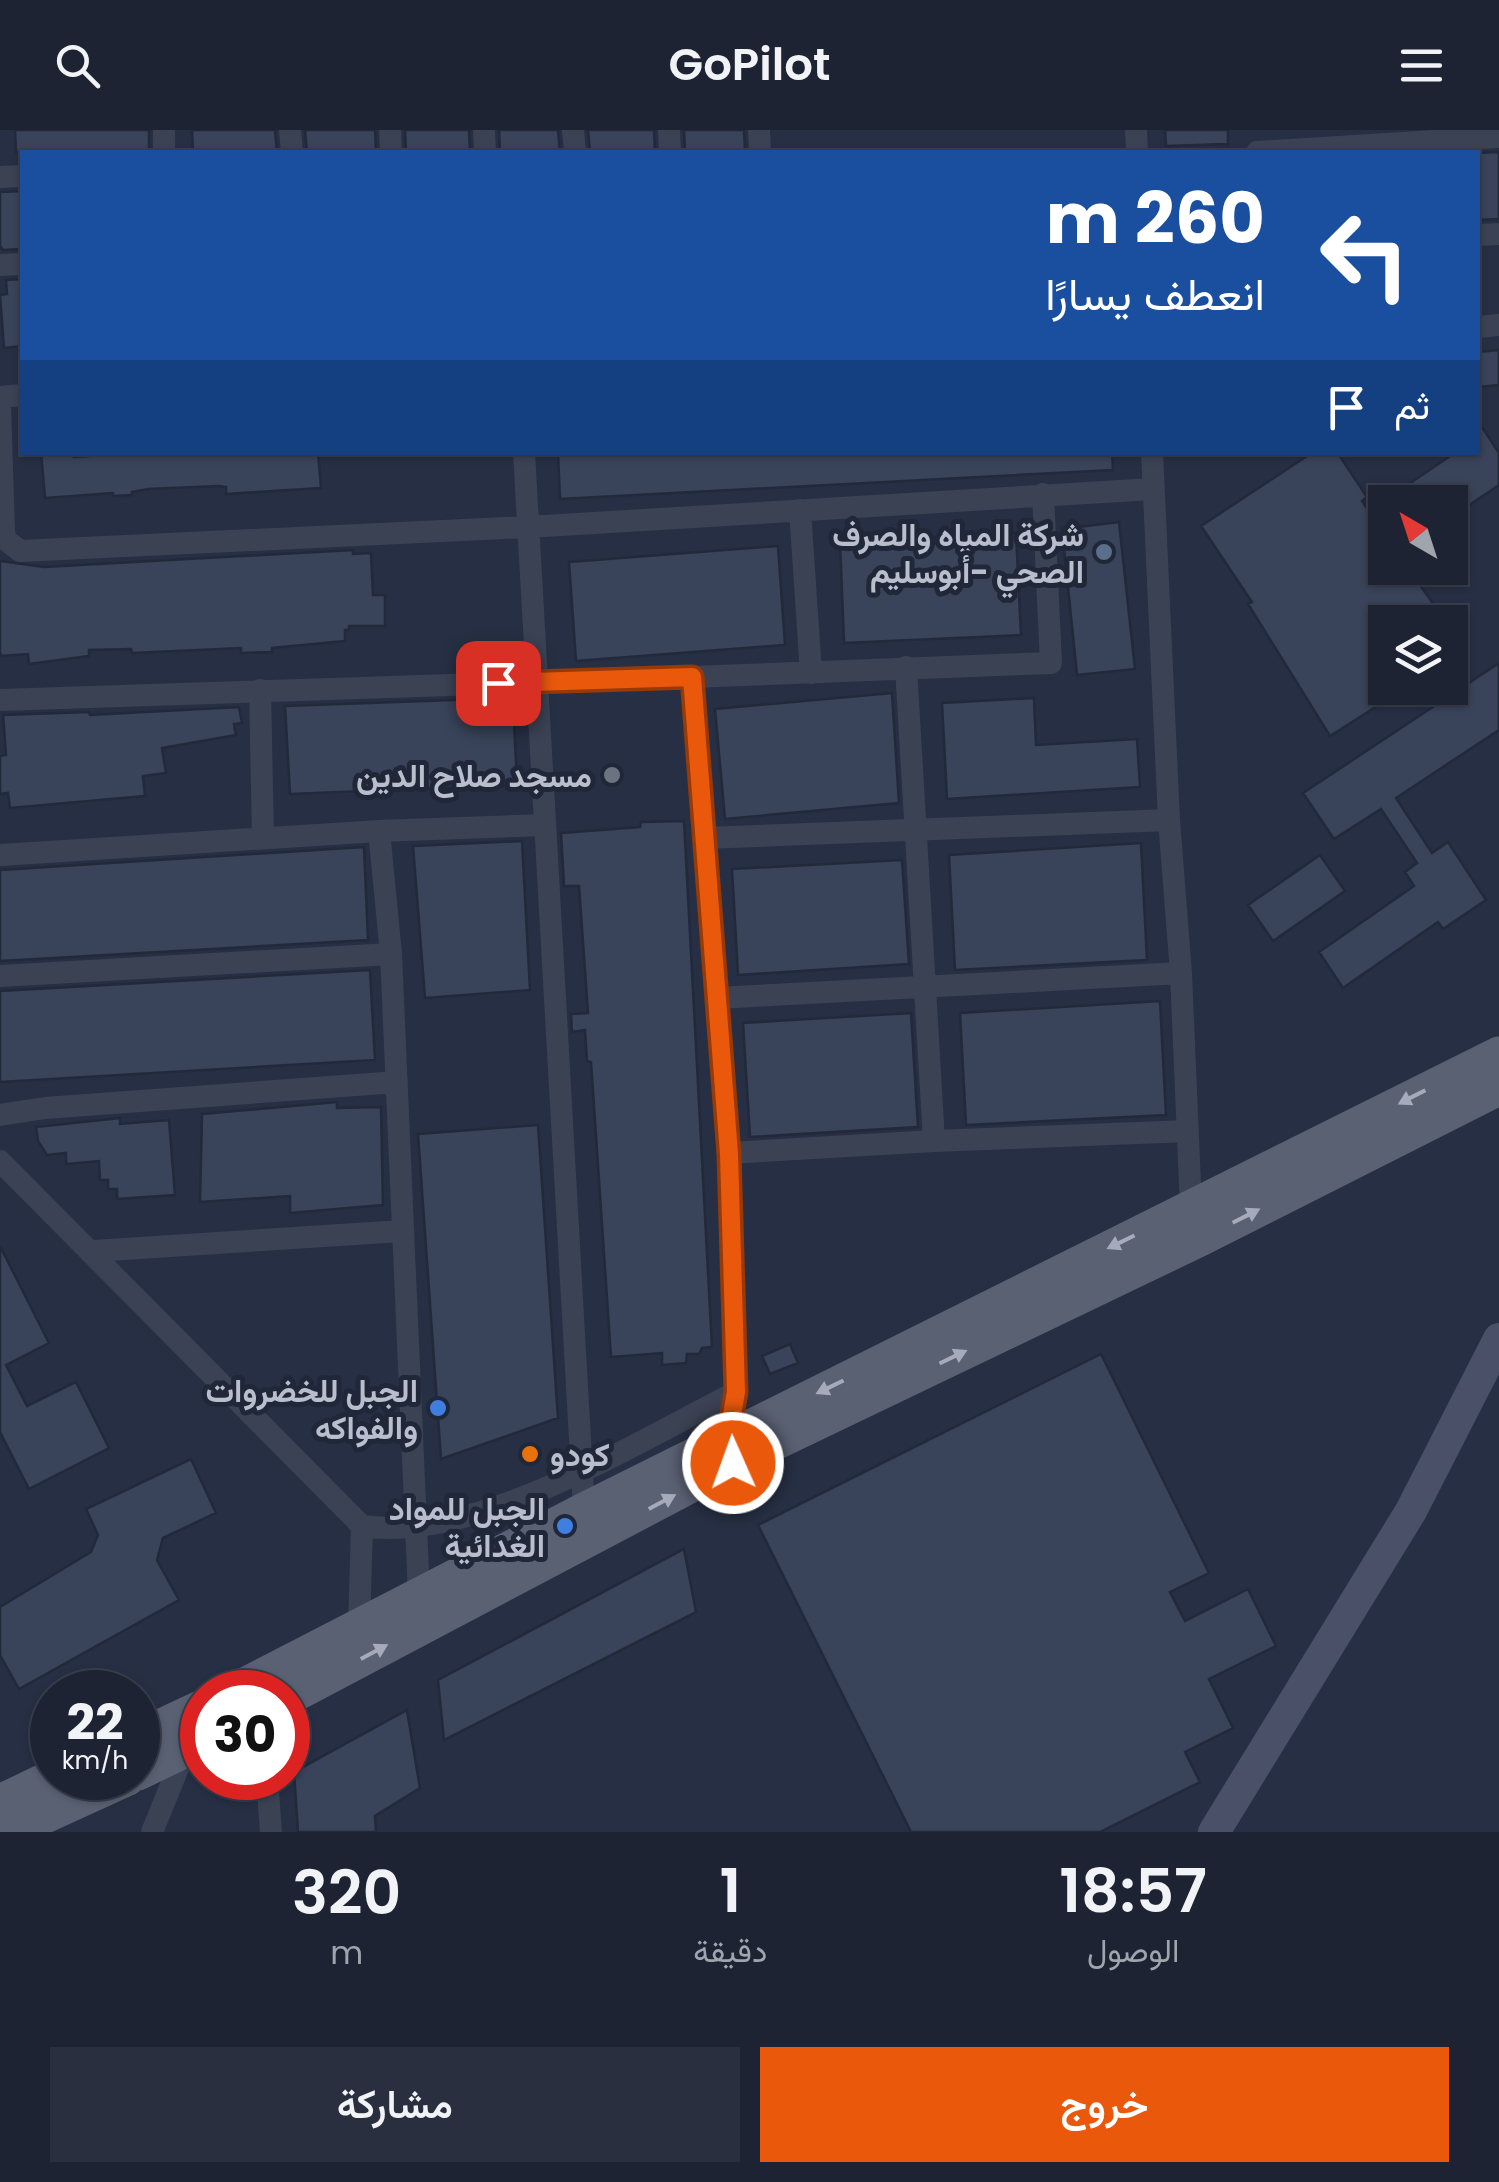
<!DOCTYPE html>
<html lang="ar">
<head>
<meta charset="utf-8">
<style>
	body { margin:0; font-family:Poppins,Vazirmatn,sans-serif; background:#2a2f3f; color:#f1f3f6; direction:rtl; height:100vh; display:flex; flex-direction:column; font-size:38px; white-space:nowrap }
	* { box-sizing:border-box; margin:0 }
	p { font-size:32px; color:#a0a4ac }
	.icon { flex:none; width:55px; height:55px; fill:none; stroke:currentColor; stroke-width:2; stroke-linecap:round; stroke-linejoin:round }
	.map { position:relative; height:1702px; overflow:hidden; direction:ltr }
	.drawer { display:flex; flex-direction:column; background:#1d2333; flex:1 }
	.drawer>* { flex:none }
	.hud { position:absolute; left:20px; top:20px; width:1460px; height:305px; border-radius:0px; box-shadow:0 2px 8px #0004,0 0 0 2px #3b404e; direction:rtl; background:#1a4fa0; color:#fff; overflow:hidden }
	.needle { width:65px; rotate:321deg }
	.fabs { position:absolute; left:1368px; top:355px; display:grid; gap:20px }
	.fabs a { display:grid; place-items:center; width:100px; height:100px; border-radius:0px; background:#1d2333; box-shadow:0 2px 8px #0004,0 0 0 2px #3b404e; font-size:50px }
	.speed { position:absolute; left:30px; top:1540px; display:flex; gap:20px; font-size:50px; font-weight:700; text-align:center }
	.speed>* { display:grid; place-content:center; width:130px; height:130px; border-radius:50%; background:#1d2333; box-shadow:0 2px 8px #0004,0 0 0 2px #3b404e; line-height:1 }
	.speed small { font-size:25px; font-weight:400 }
	.speed .limit { border:15px solid #d22; background:#fff; color:#111 }
	.pin { position:absolute; display:grid; place-items:center; width:85px; height:85px; color:#fff; margin:-42px; border-radius:20px; box-shadow:0 5px 15px #0006 }
	.me { position:absolute; width:110px; margin:-55px; rotate:358deg; stroke-linejoin:round; filter:drop-shadow(0 0 8px #0008) }
	.turn { display:flex; align-items:center; gap:35px; height:210px; padding:0 50px; font-size:45px }
	.turn .icon { width:130px; height:130px; stroke-width:2.5 }
	.turn b { display:block; font-size:70px; line-height:85px }
	.then { display:flex; align-items:center; height:95px; padding:0 50px; background:#0003; gap:20px; font-size:38px }
	.eta { display:flex; justify-content:space-evenly; align-items:center; height:170px; text-align:center }
	.eta b { font-size:60px; font-weight:600; line-height:70px }
	.action { display:flex; gap:20px; margin-top:auto; padding:20px 50px }
	.action a { flex:1; height:115px; border-radius:0px; background:#ea580c; color:#fff; font-size:40px; font-weight:600; line-height:115px; text-align:center }
	.action a+a { background:#2a2f3f; color:#f1f3f6 }
	header { display:flex; justify-content:space-between; align-items:center; height:130px; padding:0 50px; background:#1d2333; font-size:45px; font-weight:600 }
	.map>svg:first-child { display:block }
	.building { fill:#39435a; stroke:#22293b; stroke-width:2.5 }
	.lines { fill:none; stroke-linecap:round; stroke-linejoin:round }
	.minor { stroke:#3b4254; stroke-width:22 }
	.secondary { stroke:#495067; stroke-width:32 }
	.primary { stroke:#5a6173; stroke-width:35 }
	.oneway { fill:#a6abbb }
	.route-casing { stroke:#983908; stroke-width:25 }
	.route { stroke:#ea580c; stroke-width:18 }
	.service-dot { fill:#5c6f8a; stroke:#202739; stroke-width:4 }
	.worship-dot { fill:#6b7280; stroke:#202739; stroke-width:4 }
	.shop-dot { fill:#3f7fe0; stroke:#202739; stroke-width:4 }
	.food-dot { fill:#e8710a; stroke:#202739; stroke-width:4 }
	.labels { text-anchor:middle; dominant-baseline:central; stroke-width:10; stroke-linejoin:round; paint-order:stroke }
	.poi-label { font-size:32px; font-weight:bold; fill:#b9becd; stroke:#202739; text-anchor:end }
</style>
</head>
<body>
<header><svg class="icon" aria-label="menu" viewBox="0 0 24 24"><path d="M4 6h16M4 12h16M4 18h16"/></svg>GoPilot<svg class="icon" aria-label="search" viewBox="0 0 24 24"><circle cx="10" cy="10" r="6"/><path d="M15 15l6 6"/></svg></header>
<div class="map">
<svg width="1499" height="1702" viewBox="0 0 1499 1702">
	<rect width="100%" height="100%" fill="#272f44"/>
	<path class="building" d="M 15,0 L 149,0 L 149,22 L 16,22 Z
		M 192,0 L 275,0 L 277,22 L 193,22 Z
		M 305,0 L 375,0 L 376,22 L 307,22 Z
		M 405,0 L 469,0 L 470,22 L 406,22 Z
		M 499,0 L 558,0 L 560,22 L 500,22 Z
		M 588,0 L 654,0 L 655,22 L 590,22 Z
		M 684,0 L 744,0 L 745,22 L 685,22 Z
		M 1165,0 L 1228,0 L 1228,14 L 1166,16 Z
		M 1499,22 L 1499,89 L 1478,90 L 1478,23 Z
		M 22,61 L 22,119 L 3,120 L 0,116 L 0,62 Z
		M 22,149 L 22,216 L 4,218 L 0,165 L 7,164 L 6,150 Z
		M 1499,220 L 1499,255 L 1478,257 L 1478,222 Z
		M 1478,291 L 1499,323 L 1499,355 L 1450,388 L 1450,372 L 1409,372 L 1400,360 L 1456,322 L 1478,322 Z
		M 41,322 L 74,322 L 74,327 L 150,322 L 318,322 L 321,358 L 226,364 L 226,357 L 219,356 L 148,359 L 132,362 L 132,365 L 113,366 L 113,363 L 45,368 Z
		M 558,322 L 1112,322 L 1113,340 L 560,369 Z
		M 1313,322 L 1337,322 L 1367,367 L 1362,371 L 1385,404 L 1385,438 L 1408,438 L 1446,492 L 1385,492 L 1385,571 L 1330,606 L 1248,474 L 1252,472 L 1201,396 Z
		M 1119,392 L 1135,539 L 1077,545 L 1062,399 Z
		M 1016,403 L 1021,505 L 844,513 L 840,412 Z
		M 778,416 L 785,515 L 576,531 L 569,432 Z
		M 353,420 L 353,424 L 371,423 L 373,465 L 385,465 L 385,496 L 349,496 L 349,500 L 345,500 L 345,511 L 272,518 L 272,522 L 241,523 L 241,518 L 132,523 L 131,519 L 89,520 L 89,526 L 29,534 L 28,524 L 1,526 L 0,522 L 0,431 L 44,437 Z
		M 1499,533 L 1499,600 L 1396,668 L 1432,723 L 1448,712 L 1486,770 L 1443,799 L 1438,792 L 1343,858 L 1319,822 L 1414,756 L 1405,742 L 1417,733 L 1381,679 L 1334,709 L 1303,663 Z
		M 892,563 L 899,673 L 725,689 L 715,579 Z
		M 513,568 L 517,655 L 290,664 L 285,576 Z
		M 1034,568 L 1036,615 L 1137,609 L 1140,657 L 947,669 L 942,573 Z
		M 239,577 L 242,593 L 234,594 L 236,605 L 162,618 L 166,643 L 143,646 L 145,666 L 10,678 L 8,663 L 0,664 L 0,626 L 6,625 L 3,585 L 89,582 L 90,585 Z
		M 684,691 L 712,1217 L 702,1218 L 699,1224 L 687,1224 L 686,1233 L 662,1235 L 662,1223 L 611,1227 L 591,932 L 587,931 L 585,900 L 572,902 L 571,884 L 588,883 L 579,756 L 564,756 L 561,703 L 640,697 L 641,692 Z
		M 522,711 L 530,860 L 425,868 L 413,716 Z
		M 1141,713 L 1147,830 L 955,840 L 949,725 Z
		M 364,717 L 368,810 L 0,831 L 0,740 Z
		M 1320,725 L 1345,761 L 1273,811 L 1248,775 Z
		M 902,730 L 909,834 L 738,845 L 732,739 Z
		M 370,840 L 375,930 L 0,952 L 0,861 Z
		M 1160,871 L 1166,985 L 966,995 L 960,883 Z
		M 911,883 L 918,997 L 750,1007 L 743,893 Z
		M 337,972 L 337,978 L 381,977 L 383,1075 L 290,1083 L 290,1066 L 200,1072 L 202,984 Z
		M 120,988 L 120,994 L 169,990 L 175,1065 L 117,1069 L 117,1059 L 108,1059 L 108,1050 L 100,1050 L 99,1031 L 66,1034 L 66,1023 L 47,1025 L 38,1011 L 36,997 Z
		M 538,995 L 558,1288 L 441,1329 L 418,1004 Z
		M 0,1116 L 49,1213 L 6,1235 L 27,1276 L 76,1252 L 109,1318 L 29,1359 L 0,1302 Z
		M 790,1214 L 798,1233 L 770,1244 L 762,1226 Z
		M 1101,1224 L 1209,1443 L 1170,1462 L 1185,1491 L 1248,1459 L 1276,1516 L 1209,1549 L 1233,1598 L 1185,1622 L 1200,1652 L 1100,1702 L 911,1702 L 758,1395 Z
		M 191,1329 L 216,1383 L 163,1408 L 157,1430 L 179,1470 L 19,1559 L 0,1525 L 0,1477 L 91,1422 L 98,1405 L 86,1379 Z
		M 684,1419 L 696,1482 L 444,1610 L 438,1550 Z
		M 407,1580 L 420,1658 L 375,1686 L 376,1702 L 298,1702 L 294,1642 Z"/>
	<g class="lines">
		<path class="minor" d="M 290,0 L 292,22
			M 390,0 L 391,22
			M 484,0 L 485,22
			M 573,0 L 575,22
			M 669,0 L 670,22
			M 759,0 L 760,22
			M 1136,0 L 1137,22
			M 164,22 L 164,0
			M 1257,22 L 1499,7
			M 0,47 L 22,46
			M 1478,105 L 1499,104
			M 0,135 L 22,134
			M 1478,197 L 1499,195
			M 0,267 L 22,265
			M 0,275 L 4,402 L 6,410 L 20,421 L 528,397 L 1153,359
			M 524,322 L 584,1380
			M 1152,322 L 1169,690 L 1181,843 L 1191,1078
			M 800,380 L 811,543
			M 906,537 L 934,1011
			M 692,547 L 1051,533 L 1043,364
			M 260,560 L 263,708
			M 0,570 L 692,547 L 729,1023 L 736,1262 L 730,1315
			M 379,701 L 391,824 L 419,1465
			M 705,708 L 1169,690
			M 0,725 L 379,701 L 545,695
			M 0,846 L 391,824
			M 717,868 L 1181,843
			M 0,985 L 45,978 L 397,952
			M 729,1023 L 934,1011 L 1188,1001
			M 0,1031 L 362,1396 C 476,1413 635,1313 736,1262
			M 93,1121 L 402,1101
			M 359,1496 L 362,1396
			M 267,1648 L 271,1702
			M 152,1702 L 185,1621"/>
		<path class="secondary" d="M 1214,1702 L 1411,1381 L 1499,1209"/>
		<path class="primary" d="M 231,1562 L 584,1380 L 1499,924
			M 288,1568 L 733,1333 L 1200,1109 L 1499,958
			M 138,1607 L 202,1577
			M 138,1643 L 202,1612
			M 0,1672 L 52,1647
			M 10,1702 L 128,1648"/>
	</g>
	<defs><path id="oneway-solid" d="M-6-.8H1V-3.2L6.5 0L1 3.2V.8H-6Z" transform="scale(2.5)"/></defs>
	<g class="oneway">
		<use href="#oneway-solid" transform="translate(1412 967) rotate(153)"/>
		<use href="#oneway-solid" transform="translate(1246 1086) rotate(-27)"/>
		<use href="#oneway-solid" transform="translate(1121 1112) rotate(154)"/>
		<use href="#oneway-solid" transform="translate(953 1227) rotate(-26)"/>
		<use href="#oneway-solid" transform="translate(830 1257) rotate(154)"/>
		<use href="#oneway-solid" transform="translate(662 1372) rotate(-28)"/>
		<use href="#oneway-solid" transform="translate(374 1522) rotate(-28)"/>
	</g>
	<g class="lines">
		<g class="route-casing">
			<path id="route" d="M 498,553 L 692,547 L 729,1024 L 736,1262 L 728,1307 L 733,1333"/>
		</g>
		<use href="#route" class="route"/>
	</g>
	<circle class="service-dot" cx="1104" cy="422" r="10"/>
	<circle class="worship-dot" cx="612" cy="645" r="10"/>
	<g class="shop-dot">
		<circle cx="438" cy="1278" r="10"/>
		<circle cx="565" cy="1396" r="10"/>
	</g>
	<circle class="food-dot" cx="530" cy="1324" r="10"/>
	<g class="labels">
		<g class="poi-label">
			<text x="1084" y="404">شركة المياه والصرف<tspan x="1084" dy="37">الصحي -أبوسليم</tspan></text>
			<text x="592" y="645">مسجد صلاح الدين</text>
			<text x="418" y="1260">الجبل للخضروات<tspan x="418" dy="37">والفواكه</tspan></text>
			<text x="550" y="1324" text-anchor="start">كودو</text>
			<text x="545" y="1378">الجبل للمواد<tspan x="545" dy="37">الغدائية</tspan></text>
		</g>
	</g>
</svg>
<div class="fabs">
<a><svg class="needle" viewBox="-14 -14 28 28"><path d="M0-13l5 13h-10z" fill="#e53935"/><path d="M0 13l5-13h-10z" fill="#a0a4ac"/></svg></a>
<a><svg class="icon" aria-label="layers" viewBox="0 0 24 24"><path d="M12 4l9 5-9 5-9-5zM3 14l9 5 9-5"/></svg></a>
</div>
<div class="speed"><div>22<small>km/h</small></div><div class="limit">30</div></div>
<div class="pin" style="left:498px;top:553px;background:#d93025"><svg class="icon" aria-label="arrive" viewBox="0 0 24 24"><path d="M6 21V4h12l-3 4 3 4H6"/></svg></div>
<svg class="me" style="left:733px;top:1333px" viewBox="-20 -20 40 40"><circle r="17" fill="#ea580c" stroke="#fff" stroke-width="3"/><path d="M0-11L8 9 0 5-8 9z" fill="#fff"/></svg>
<div class="hud">
<div class="turn"><svg class="icon" aria-label="left" viewBox="0 0 24 24"><path d="M17 20v-9H6M10 6l-5 5 5 5"/></svg><div><b>260 m</b>انعطف يسارًا</div></div>
<div class="then">ثم<svg class="icon" aria-label="arrive" viewBox="0 0 24 24"><path d="M6 21V4h12l-3 4 3 4H6"/></svg></div>
</div>
</div>
<section class="drawer">
<div class="eta">
<div><b>18:57</b><p>الوصول</p></div>
<div><b>1</b><p>دقيقة</p></div>
<div><b>320</b><p>m</p></div>
</div>
<div class="action"><a>خروج</a><a>مشاركة</a></div>
</section>
</body>
</html>
